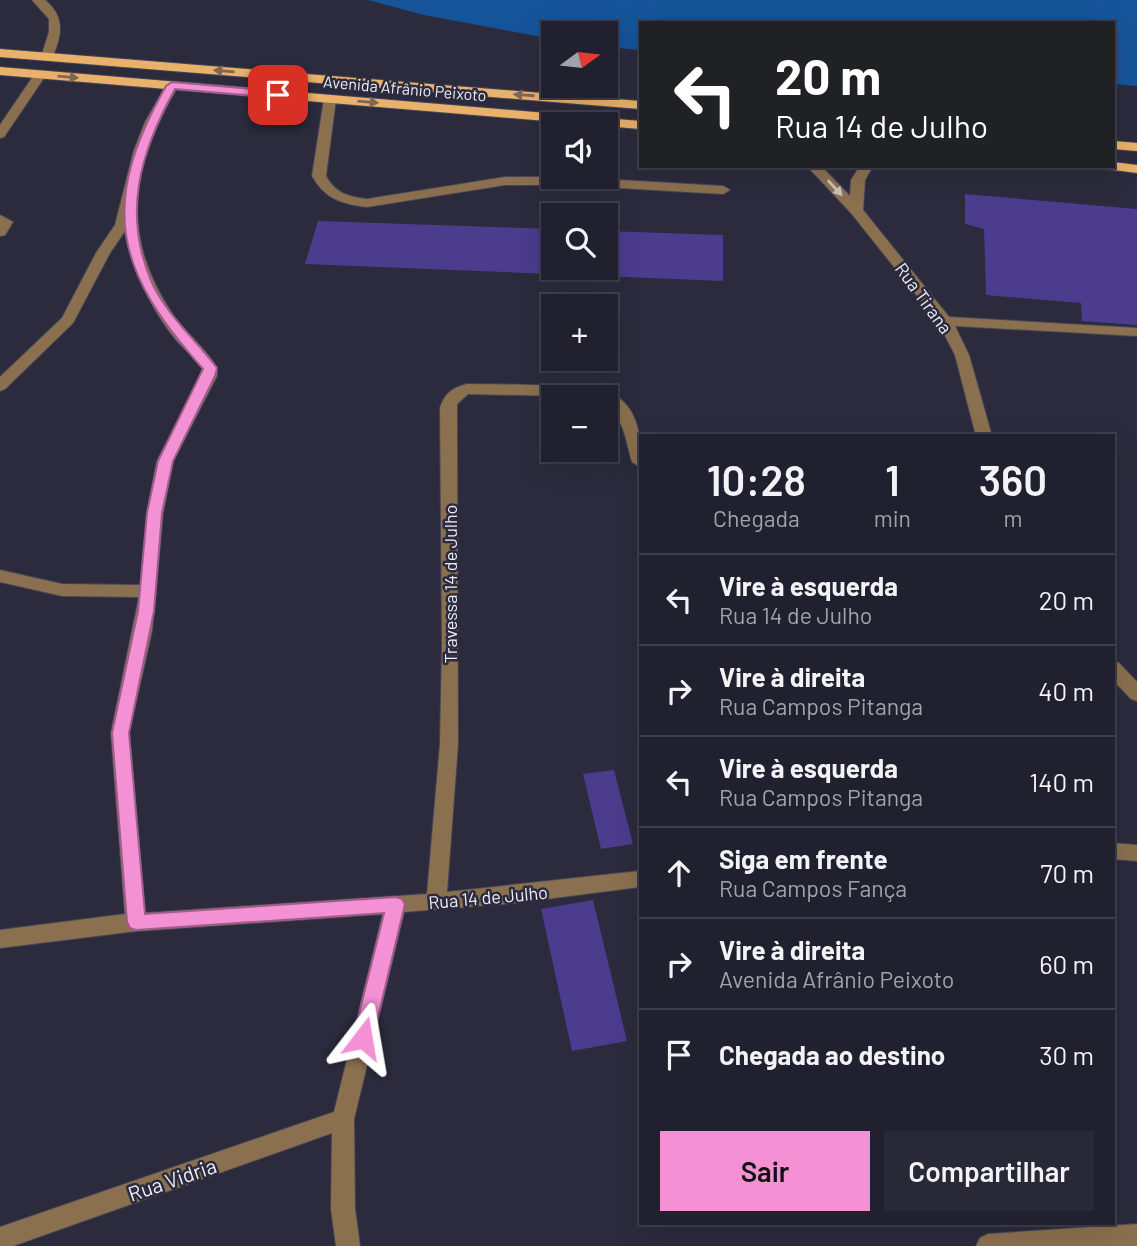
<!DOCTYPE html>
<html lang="pt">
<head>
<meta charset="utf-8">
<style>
	body { margin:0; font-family:Barlow,sans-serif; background:#282836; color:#f1f3f6; height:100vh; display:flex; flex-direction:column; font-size:26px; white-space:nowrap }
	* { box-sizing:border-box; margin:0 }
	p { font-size:23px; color:#a2a3aa }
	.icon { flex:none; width:38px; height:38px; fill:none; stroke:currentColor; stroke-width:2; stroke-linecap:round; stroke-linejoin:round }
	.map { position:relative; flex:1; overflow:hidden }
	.panel { position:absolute; left:639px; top:434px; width:476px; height:791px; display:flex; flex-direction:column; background:#20202e; border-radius:0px; box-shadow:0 7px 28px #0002,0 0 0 2px #3d3e4a }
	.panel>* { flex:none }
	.guide { position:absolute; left:639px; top:21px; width:476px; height:147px; border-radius:0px; box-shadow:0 7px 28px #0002,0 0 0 2px #3d3e4a; background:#202124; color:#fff; overflow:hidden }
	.needle { width:46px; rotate:75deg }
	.controls { position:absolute; left:541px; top:21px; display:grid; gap:14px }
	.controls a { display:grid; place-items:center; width:77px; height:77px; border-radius:0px; background:#20202e; box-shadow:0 7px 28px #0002,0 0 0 2px #3d3e4a; font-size:35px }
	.pin { position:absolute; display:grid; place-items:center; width:60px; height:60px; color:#fff; margin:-30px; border-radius:14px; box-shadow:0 4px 10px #0006 }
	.me { position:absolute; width:77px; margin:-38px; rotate:14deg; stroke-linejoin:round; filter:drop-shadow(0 0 5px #0008) }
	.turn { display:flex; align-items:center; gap:24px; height:147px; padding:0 21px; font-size:32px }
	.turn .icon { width:91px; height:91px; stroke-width:2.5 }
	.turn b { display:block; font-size:49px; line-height:60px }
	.eta { display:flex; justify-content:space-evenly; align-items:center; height:119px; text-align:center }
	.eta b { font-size:42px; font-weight:600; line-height:49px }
	.cta { display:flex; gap:14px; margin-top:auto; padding:14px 21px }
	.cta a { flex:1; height:80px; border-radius:0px; background:#f491d4; color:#111; font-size:28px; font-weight:600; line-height:80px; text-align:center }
	.cta a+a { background:#282836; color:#f1f3f6 }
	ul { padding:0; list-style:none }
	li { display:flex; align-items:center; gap:21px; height:91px; padding:0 21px; border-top:2px solid #3d3e4a }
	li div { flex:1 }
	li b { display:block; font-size:26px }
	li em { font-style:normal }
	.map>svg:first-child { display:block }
	.water { fill:#16549a }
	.building { fill:#4b3c8d }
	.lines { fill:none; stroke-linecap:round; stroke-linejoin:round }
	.minor-casing { stroke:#464657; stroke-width:2 }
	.major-casing { stroke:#464657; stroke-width:2 }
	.minor { fill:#8b704f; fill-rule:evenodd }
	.major { fill:#e9b16a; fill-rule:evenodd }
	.oneway { fill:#806751 }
	.oneway2 { fill:#cac1be }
	.route { fill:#f491d4; stroke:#9f5e8a; stroke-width:2 }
	.labels { text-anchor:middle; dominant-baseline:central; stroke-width:5; stroke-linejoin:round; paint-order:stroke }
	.far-street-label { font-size:16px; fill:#ecedf9; stroke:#2b2b3d }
	.street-label { font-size:18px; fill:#ecedf9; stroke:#2b2b3d }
	.near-street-label { font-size:21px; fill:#ecedf9; stroke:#2b2b3d }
</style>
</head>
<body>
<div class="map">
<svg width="1137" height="1246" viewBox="0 0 1137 1246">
	<rect width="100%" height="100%" fill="#2b2b3d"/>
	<path class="water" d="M 368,0 L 1137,0 L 1137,86 L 1113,84 L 1113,23 L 640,23 L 640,50 L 606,47 L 606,33 L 553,33 L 553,39 L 424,15 Z"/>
	<path class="building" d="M 965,194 L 1137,209 L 1137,325 L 1082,321 L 1081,303 L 986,295 L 984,229 L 965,224 Z
		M 318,221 L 553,229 L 553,268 L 606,268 L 606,231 L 723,235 L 723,281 L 305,264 Z
		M 614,770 L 633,844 L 601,849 L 583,774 Z
		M 593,900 L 627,1041 L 572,1051 L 541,909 Z"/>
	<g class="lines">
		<g class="minor-casing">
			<path id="minor" d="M 32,0 L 45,0 C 66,17 62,37 51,60 L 41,57 L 49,32 L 49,19 Z
				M 40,71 L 46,75 L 4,137 L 0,138 L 0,125 L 36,72 Z
				M 172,82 L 178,86 C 131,167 118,232 173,315 C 186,334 206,348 217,368 L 217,376 L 173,461 L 163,513 L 152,631 L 129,733 L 145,913 L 427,894 L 440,744 L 442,645 L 440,408 C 445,393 452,388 467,384 C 498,385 597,382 619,398 C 640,414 642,444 640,467 L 632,462 C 626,441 623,417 606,403 L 606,397 L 468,394 L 457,404 L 458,744 L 447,892 L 640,871 L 640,887 L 515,903 L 404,912 L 354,1119 L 355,1209 L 360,1246 L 336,1246 L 331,1209 L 332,1133 L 13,1246 L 0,1246 L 0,1227 L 334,1112 L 383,914 L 137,931 L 0,948 L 0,930 L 125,914 L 111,733 L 139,597 L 62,596 L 0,582 L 0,570 L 62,584 L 141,585 L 147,513 L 157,461 L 201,376 L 203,368 C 196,357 185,350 176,340 C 150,307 133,271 125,231 L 110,253 L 73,323 L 5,389 L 0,391 L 0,377 L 62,318 L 96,253 L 115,225 L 134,150 L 145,122 L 166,86 Z
				M 330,95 L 336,99 L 326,176 C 335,193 349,197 367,199 L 505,177 L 568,177 L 723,186 L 730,190 L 723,194 L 568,185 L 505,185 L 367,207 C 342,204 325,199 312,176 L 324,99 Z
				M 807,166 L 821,166 L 850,196 L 851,180 L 860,166 L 873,166 L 865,180 L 863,210 L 949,317 L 1137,328 L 1137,336 L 955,326 L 969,355 L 992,436 L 976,436 L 955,355 L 938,322 L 851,213 Z
				M 0,215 L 13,222 L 5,235 L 0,236 Z
				M 1113,661 L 1119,663 L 1137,682 L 1137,701 L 1131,699 L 1113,680 Z
				M 1113,843 L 1137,845 L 1137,861 L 1113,859 Z
				M 1137,1224 L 1137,1246 L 976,1246 L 980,1238 L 988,1234 Z"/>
		</g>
		<g class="major-casing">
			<path id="major" d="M 0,49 L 640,101 L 640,109 L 0,57 Z
				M 0,67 L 640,121 L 640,129 L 0,75 Z
				M 1113,141 L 1137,143 L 1137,151 L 1113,149 Z
				M 1113,162 L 1137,165 L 1137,173 L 1106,169 L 1105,166 L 1113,166 Z"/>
		</g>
		<use href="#minor" class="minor"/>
		<use href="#major" class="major"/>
	</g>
	<defs><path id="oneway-solid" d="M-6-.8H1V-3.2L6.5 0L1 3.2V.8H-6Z" transform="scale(1.75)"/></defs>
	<g class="oneway">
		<use href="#oneway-solid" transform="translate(224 71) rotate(-175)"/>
		<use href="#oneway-solid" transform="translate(68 77) rotate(5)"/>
		<use href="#oneway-solid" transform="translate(524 95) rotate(-176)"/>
		<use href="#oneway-solid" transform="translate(368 102) rotate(5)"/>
	</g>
	<use class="oneway2" href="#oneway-solid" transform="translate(835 188) rotate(47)"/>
	<path class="route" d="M 172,82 L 278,91 L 283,95 L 278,98 L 175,89 C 140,152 122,214 152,283 C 167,315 196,340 217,368 L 215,376 L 173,461 L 162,513 L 154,611 L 129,733 L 145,914 L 396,897 L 402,899 L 405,904 L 373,1038 L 370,1045 L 363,1047 L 356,1045 L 353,1038 L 384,913 L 136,930 L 130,928 L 127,922 L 112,733 L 138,611 L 147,513 L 158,461 L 203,369 C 114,270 99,204 166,86 Z"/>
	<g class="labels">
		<g class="far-street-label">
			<text transform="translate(405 88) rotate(5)">Avenida Afrânio Peixoto</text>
		</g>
		<g class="street-label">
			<text transform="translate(924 298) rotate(54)">Rua Tirana</text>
			<text transform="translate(450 584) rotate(-90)">Travessa 14 de Julho</text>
			<text transform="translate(488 897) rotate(-5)">Rua 14 de Julho</text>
		</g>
		<g class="near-street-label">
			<text transform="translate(172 1179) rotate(-19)">Rua Vidria</text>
		</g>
	</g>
</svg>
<div class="controls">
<a><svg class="needle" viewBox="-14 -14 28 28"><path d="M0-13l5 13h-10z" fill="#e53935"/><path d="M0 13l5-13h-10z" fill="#a2a3aa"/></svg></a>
<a><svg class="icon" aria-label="sound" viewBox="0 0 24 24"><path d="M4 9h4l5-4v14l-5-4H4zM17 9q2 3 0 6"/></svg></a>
<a><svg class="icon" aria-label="search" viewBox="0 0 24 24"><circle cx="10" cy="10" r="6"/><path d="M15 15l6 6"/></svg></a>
<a>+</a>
<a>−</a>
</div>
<div class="pin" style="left:278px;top:95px;background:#d93025"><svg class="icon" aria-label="arrive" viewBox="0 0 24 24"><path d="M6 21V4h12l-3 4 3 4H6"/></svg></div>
<svg class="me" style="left:363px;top:1038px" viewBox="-20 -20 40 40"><path d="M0-17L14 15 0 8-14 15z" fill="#f491d4" stroke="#fff" stroke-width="4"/></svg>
<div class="guide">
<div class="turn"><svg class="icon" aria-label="left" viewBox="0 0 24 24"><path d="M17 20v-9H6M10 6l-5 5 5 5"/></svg><div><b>20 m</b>Rua 14 de Julho</div></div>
</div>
<section class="panel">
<div class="eta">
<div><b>10:28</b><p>Chegada</p></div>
<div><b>1</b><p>min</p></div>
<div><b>360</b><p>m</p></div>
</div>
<ul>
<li><svg class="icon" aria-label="left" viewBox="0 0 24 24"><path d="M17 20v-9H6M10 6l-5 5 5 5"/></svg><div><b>Vire à esquerda</b><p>Rua 14 de Julho</p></div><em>20 m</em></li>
<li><svg class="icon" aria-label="right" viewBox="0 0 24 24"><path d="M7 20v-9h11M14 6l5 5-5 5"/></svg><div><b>Vire à direita</b><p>Rua Campos Pitanga</p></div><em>40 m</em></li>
<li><svg class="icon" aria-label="left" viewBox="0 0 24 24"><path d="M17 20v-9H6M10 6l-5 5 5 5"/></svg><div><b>Vire à esquerda</b><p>Rua Campos Pitanga</p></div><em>140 m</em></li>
<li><svg class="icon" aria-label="ahead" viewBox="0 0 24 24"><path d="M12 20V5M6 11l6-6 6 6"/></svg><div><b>Siga em frente</b><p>Rua Campos Fança</p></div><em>70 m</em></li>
<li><svg class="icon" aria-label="right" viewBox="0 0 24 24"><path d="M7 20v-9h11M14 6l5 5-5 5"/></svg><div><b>Vire à direita</b><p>Avenida Afrânio Peixoto</p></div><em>60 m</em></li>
<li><svg class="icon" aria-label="arrive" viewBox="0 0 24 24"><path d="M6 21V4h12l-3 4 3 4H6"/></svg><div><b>Chegada ao destino</b></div><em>30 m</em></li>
</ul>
<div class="cta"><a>Sair</a><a>Compartilhar</a></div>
</section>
</div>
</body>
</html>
